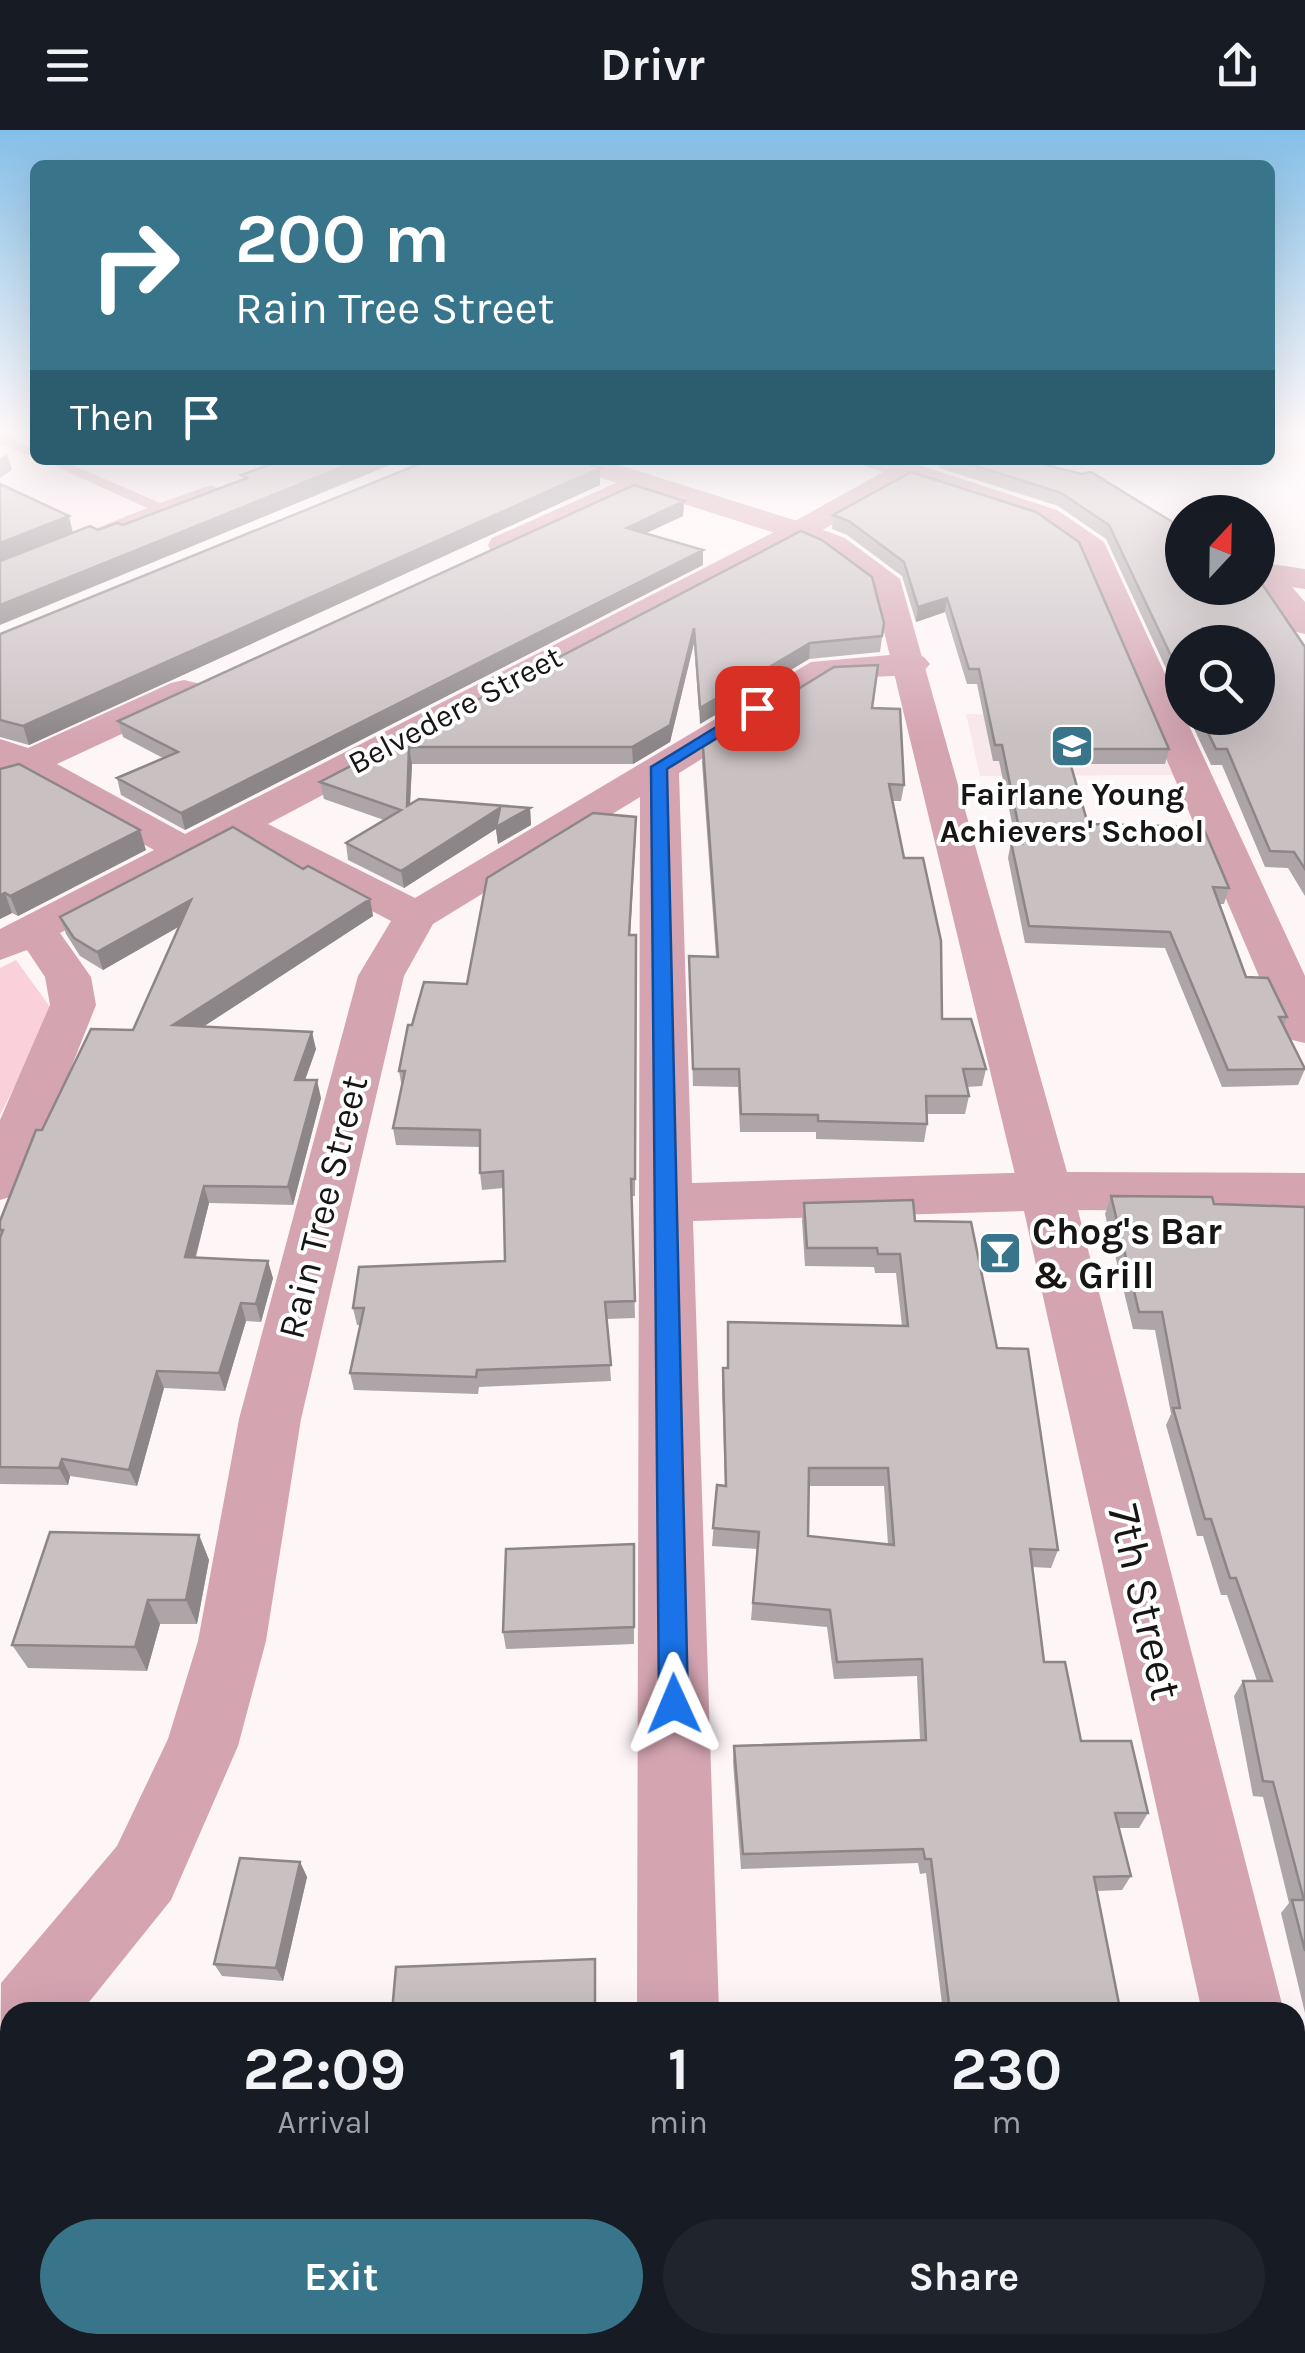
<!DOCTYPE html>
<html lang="en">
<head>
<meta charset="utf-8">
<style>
	body { margin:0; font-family:Karla,sans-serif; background:#20242c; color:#f1f3f6; height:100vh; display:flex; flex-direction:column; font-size:38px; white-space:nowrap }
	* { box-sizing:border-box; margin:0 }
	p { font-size:32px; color:#9ea1a6 }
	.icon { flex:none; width:55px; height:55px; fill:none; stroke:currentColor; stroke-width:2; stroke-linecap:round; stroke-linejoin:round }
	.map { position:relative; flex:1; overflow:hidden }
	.side { position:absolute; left:0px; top:1872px; width:1305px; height:352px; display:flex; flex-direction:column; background:#171b24; border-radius:30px 30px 0 0; box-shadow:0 10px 40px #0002 }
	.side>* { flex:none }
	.banner { position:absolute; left:30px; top:30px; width:1245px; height:305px; border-radius:15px; box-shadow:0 10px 40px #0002; background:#38758b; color:#fff; overflow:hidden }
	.needle { width:65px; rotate:22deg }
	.buttons { position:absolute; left:1165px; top:365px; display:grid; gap:20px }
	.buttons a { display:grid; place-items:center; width:110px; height:110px; border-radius:50%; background:#171b24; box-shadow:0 10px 40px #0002; font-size:50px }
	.pin { position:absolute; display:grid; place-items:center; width:85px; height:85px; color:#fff; margin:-42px; border-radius:20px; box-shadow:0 5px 15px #0006 }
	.me { position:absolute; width:110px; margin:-55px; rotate:359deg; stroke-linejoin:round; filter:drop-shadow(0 0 8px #0008) }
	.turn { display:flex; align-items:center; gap:35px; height:210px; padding:0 40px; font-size:45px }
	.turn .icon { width:130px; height:130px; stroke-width:2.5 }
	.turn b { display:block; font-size:70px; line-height:85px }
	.then { display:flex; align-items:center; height:95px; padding:0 40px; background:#0003; gap:20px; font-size:38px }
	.eta { display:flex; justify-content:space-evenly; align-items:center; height:170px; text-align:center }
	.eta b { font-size:60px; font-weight:700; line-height:70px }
	.cta { display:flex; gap:20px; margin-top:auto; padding:20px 40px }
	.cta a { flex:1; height:115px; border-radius:60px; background:#38758b; color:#fff; font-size:40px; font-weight:700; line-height:115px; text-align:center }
	.cta a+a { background:#20242c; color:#f1f3f6 }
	header { display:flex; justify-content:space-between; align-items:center; height:130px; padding:0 40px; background:#171b24; font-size:45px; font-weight:700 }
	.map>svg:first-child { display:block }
	.built { fill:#f8e7eb }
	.green { fill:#fad0db }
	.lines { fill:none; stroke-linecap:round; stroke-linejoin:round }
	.service { fill:#d4a4b1; fill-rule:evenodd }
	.minor { fill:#d4a4b1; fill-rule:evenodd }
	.tertiary { fill:#d4a4b1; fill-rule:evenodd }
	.wall { fill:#ada5a7; fill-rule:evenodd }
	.shaded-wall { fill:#8d8688 }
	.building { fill:#c9c0c2; stroke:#8d8688; stroke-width:2.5; fill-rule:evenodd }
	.route { fill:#1a73e8; stroke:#114b97; stroke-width:2.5 }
	.labels { text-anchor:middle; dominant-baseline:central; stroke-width:8; stroke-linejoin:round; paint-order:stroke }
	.far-street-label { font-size:32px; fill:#181515; stroke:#fff }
	.far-poi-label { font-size:32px; font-weight:bold; fill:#181515; stroke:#fff }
	.street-label { font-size:38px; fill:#181515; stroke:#fff }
	.poi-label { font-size:38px; font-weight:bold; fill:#181515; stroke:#fff; text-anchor:start }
	.near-street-label { font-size:45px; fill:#181515; stroke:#fff }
</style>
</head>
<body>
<header><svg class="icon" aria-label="menu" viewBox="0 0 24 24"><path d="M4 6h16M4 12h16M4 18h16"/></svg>Drivr<svg class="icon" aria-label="share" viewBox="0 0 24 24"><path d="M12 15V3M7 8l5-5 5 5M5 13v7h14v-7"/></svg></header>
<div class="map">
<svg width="1305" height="2223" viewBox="0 0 1305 2223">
	<rect width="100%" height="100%" fill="#fef5f7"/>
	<path class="built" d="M 0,300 L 35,300 L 35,330 L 313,330 L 0,447 Z
		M 966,584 L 1159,587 L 1181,645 L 980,646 Z"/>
	<path class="green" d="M 16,830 L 53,881 L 0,985 L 0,838 Z"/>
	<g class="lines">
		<path class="service" d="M 0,304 L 35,319 L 35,328 L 0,313 Z
			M 42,330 L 61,330 L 160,373 L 211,355 L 218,359 L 85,413 L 80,411 L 80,405 L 147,378 Z"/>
		<path class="minor" d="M 861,330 L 903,330 L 1057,380 L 1104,412 L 1305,846 L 1305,913 L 1288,909 L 1281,898 L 1079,424 L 1035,392 L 909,351 L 810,407 L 268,694 L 415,768 L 811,532 L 912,523 L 924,527 L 930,534 L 924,541 L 912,545 L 831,549 L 679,643 L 692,1053 L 1046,1042 L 1065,1048 L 1073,1061 L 1284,1882 L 1202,1882 L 1024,1081 L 693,1091 L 719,1882 L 637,1882 L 640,667 L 433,794 L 404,846 L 301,1289 L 266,1511 L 238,1616 L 171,1770 L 81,1882 L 10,1882 L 10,1957 L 0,1961 L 1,1853 L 117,1716 L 168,1609 L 198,1511 L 239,1289 L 358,846 L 391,791 L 237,710 L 60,803 L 91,847 L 96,875 L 26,1051 L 19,1064 L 0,1070 L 0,990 L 50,875 L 45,847 L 27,820 L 0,830 L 0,799 L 154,720 L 26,649 L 0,658 L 0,609 L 28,618 L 171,553 L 184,550 L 197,553 L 202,561 L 197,569 L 57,634 L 185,704 L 788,395 L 883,342 L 865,336 Z
			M 641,342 L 651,345 L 655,351 L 651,357 L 514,422 L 492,422 L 488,415 L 492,408 Z
			M 1272,434 L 1305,439 L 1305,459 L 1292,457 L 1305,472 L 1305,504 L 1293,501 L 1258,455 L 1261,437 Z
			M 1295,2055 L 1305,2060 L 1305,2187 L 1295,2183 Z
			M 597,2215 L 691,2215 L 689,2223 L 595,2223 Z"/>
		<path class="tertiary" d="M 560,330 L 603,330 L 810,395 L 845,408 L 900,449 L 1067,1042 L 1305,1043 L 1305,1081 L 1046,1080 L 1027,1074 L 1019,1061 L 874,460 L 823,422 L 788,407 L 564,336 Z"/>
	</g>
	<path class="wall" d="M 940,330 L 1027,330 L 1305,517 L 1305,766 L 1288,738 L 1265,737 L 1222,635 L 1211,635 L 1189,588 L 1258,588 L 1182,512 L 1182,573 L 1106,409 L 1058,376 L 939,338 Z
		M 911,342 L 1169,619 L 1165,634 L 1070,634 L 1088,694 L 1229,758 L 1224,774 L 1219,774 L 1246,847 L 1287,887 L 1284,896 L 1305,939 L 1298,955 L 1222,957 L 1165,818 L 1025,813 L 1008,728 L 1011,712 L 1016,712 L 999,631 L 993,631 L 977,554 L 967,554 L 945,482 L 916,492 L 902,446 L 847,405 L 832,399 L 833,385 Z
		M 600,355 L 29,615 L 0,607 L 0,504 Z
		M 684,371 L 683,386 L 646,403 L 703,420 L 703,435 L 185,700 L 121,665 L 117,648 L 163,628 L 123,607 L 118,591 Z
		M 801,401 L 884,493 L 880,522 L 809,529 L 700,594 L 694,513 L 670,612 L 633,634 L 412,634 L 410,675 L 530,678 L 531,695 L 498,714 L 496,699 L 404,758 L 348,730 L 346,713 L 384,690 L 324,669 L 320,652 Z
		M 872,578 L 904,655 L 901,671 L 893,671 L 904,728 L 942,889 L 986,939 L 982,956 L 967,957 L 969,966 L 965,984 L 927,984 L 927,994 L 924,1012 L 816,1009 L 816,1002 L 740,1002 L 738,957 L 693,956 L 689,826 L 716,827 L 702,633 L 703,617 Z
		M 0,639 L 146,720 L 18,786 L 12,783 L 0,789 Z
		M 636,687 L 630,805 L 636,805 L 635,1066 L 632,1066 L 635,1188 L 607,1189 L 611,1251 L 479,1257 L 478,1264 L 354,1260 L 350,1243 L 360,1195 L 357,1195 L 353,1178 L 505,1131 L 503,1058 L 482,1060 L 480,1043 L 480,1017 L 396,1015 L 393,998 L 402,958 L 399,941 L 412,895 L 467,854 Z
		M 303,739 L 370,769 L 373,786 L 203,897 L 316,919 L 305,950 L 321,968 L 293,1075 L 209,1073 L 196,1127 L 273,1148 L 261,1192 L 246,1191 L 225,1261 L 164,1258 L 137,1356 L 70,1346 L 68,1355 L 0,1354 L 0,1091 L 42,1000 L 133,900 L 179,796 L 103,840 L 80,826 L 66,804 L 60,787 Z
		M 1111,1066 L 1214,1074 L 1305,1077 L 1305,1883 L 1281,1783 L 1289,1773 L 1263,1667 L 1253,1666 L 1234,1566 L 1243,1551 L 1257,1551 L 1227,1465 L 1221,1465 L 1203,1406 L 1197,1406 L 1166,1295 L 1171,1284 L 1155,1200 L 1133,1199 L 1105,1084 Z
		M 804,1073 L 915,1091 L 997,1218 L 1058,1420 L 1051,1438 L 1032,1437 L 1044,1532 L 1081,1611 L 1148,1683 L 1139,1698 L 1119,1698 L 1131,1746 L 1122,1760 L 1097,1761 L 1119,1874 L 1113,1882 L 943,1882 L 926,1743 L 920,1744 L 918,1733 L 741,1739 L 733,1632 L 734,1616 L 920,1610 L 917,1546 L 834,1549 L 827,1497 L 751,1490 L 757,1419 L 712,1416 L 717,1355 L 725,1356 L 722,1257 L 723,1238 L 727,1238 L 728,1192 L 902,1196 L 896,1143 L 875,1143 L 874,1137 L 805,1136 L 802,1091 ZM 809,1356 L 884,1356 L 888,1414 L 808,1406 Z
		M 199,1405 L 209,1430 L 197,1494 L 160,1494 L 147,1541 L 28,1538 L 12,1515 Z
		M 634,1414 L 634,1514 L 506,1519 L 503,1502 Z
		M 300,1732 L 307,1747 L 283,1851 L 222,1846 L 214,1834 Z
		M 1038,2215 L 1211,2215 L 1213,2223 L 1039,2223 Z"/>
	<path class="shaded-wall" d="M 7,324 L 12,340 L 0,348 L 0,328 Z
		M 360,330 L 402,330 L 0,495 L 0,475 Z
		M 600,338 L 600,355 L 29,615 L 23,596 Z
		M 684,371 L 683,386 L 627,412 L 627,398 Z
		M 69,386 L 73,403 L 0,432 L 0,413 Z
		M 703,420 L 703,435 L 185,700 L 181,683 Z
		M 947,468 L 945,482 L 916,492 L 918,477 Z
		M 694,498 L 694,513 L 670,612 L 633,634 L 632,617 Z
		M 810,513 L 809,529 L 700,594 L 700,578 Z
		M 409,617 L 412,634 L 409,693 L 407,676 Z
		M 500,678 L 530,678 L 531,695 L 498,714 L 496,699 L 404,758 L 401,741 Z
		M 636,687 L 636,703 L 629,822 L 629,805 Z
		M 140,700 L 146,720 L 18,786 L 10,766 Z
		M 5,763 L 12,783 L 0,789 L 0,765 Z
		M 370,769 L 373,786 L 178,913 L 173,895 Z
		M 191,770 L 196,787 L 103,840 L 97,822 Z
		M 312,902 L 316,919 L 299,967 L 295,950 Z
		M 317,950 L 321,968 L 293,1075 L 288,1057 Z
		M 204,1056 L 209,1073 L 191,1144 L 185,1127 Z
		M 268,1131 L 273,1148 L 261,1192 L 256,1174 Z
		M 241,1173 L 246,1191 L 225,1261 L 219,1243 Z
		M 157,1241 L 164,1258 L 137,1356 L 129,1340 Z
		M 62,1329 L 70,1346 L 68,1355 L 59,1338 Z
		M 199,1405 L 209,1430 L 197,1494 L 186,1470 Z
		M 148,1470 L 160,1494 L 147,1541 L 135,1517 Z
		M 300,1732 L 307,1747 L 283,1851 L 276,1838 Z"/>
	<path class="building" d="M 283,330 L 360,330 L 0,475 L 0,431 L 90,396 L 98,400 L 117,393 L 123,395 L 247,348 L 241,345 Z
		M 429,330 L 577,330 L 600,338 L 23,596 L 0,590 L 0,504 Z
		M 958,330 L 1027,330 L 1081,344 L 1091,342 L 1182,398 L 1182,458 L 1258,458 L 1258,448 L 1305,517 L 1305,739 L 1294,722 L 1270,721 L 1227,619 L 1216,619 L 1201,588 L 1258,588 L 1258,512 L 1182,512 L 1182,549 L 1109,395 L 1061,363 Z
		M 911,342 L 1036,382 L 1079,412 L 1169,619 L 1066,619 L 1088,694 L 1203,697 L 1229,758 L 1213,757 L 1246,847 L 1268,848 L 1287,887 L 1279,887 L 1305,939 L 1228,940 L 1170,802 L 1029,796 L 1011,712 L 1022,713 L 1002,615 L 995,615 L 979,539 L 969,539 L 947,468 L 918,477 L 904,432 L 849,391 L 833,385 Z
		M 0,354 L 69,386 L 0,413 Z
		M 634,355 L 684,371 L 627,398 L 703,420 L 181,683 L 117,648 L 178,622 L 118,591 Z
		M 801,401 L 822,410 L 872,447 L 884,493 L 882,506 L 810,513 L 700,578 L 694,498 L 670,595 L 632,617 L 409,617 L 407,676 L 419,669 L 530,678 L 496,697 L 500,678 L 401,741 L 346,713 L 401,680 L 320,652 Z
		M 878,535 L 872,578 L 900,579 L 904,655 L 889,654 L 904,728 L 923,728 L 941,811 L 942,889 L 971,889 L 986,939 L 963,939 L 969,966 L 926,966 L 927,994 L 818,991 L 818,985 L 741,984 L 739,939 L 693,939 L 689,826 L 718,827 L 703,617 L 834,537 Z
		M 19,634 L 140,700 L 10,766 L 5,763 L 0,765 L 0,639 Z
		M 593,683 L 636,687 L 629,805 L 636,805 L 635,1049 L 631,1049 L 635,1171 L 605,1172 L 611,1235 L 477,1240 L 476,1247 L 350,1243 L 364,1178 L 353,1178 L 359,1137 L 505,1131 L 503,1041 L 480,1043 L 480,1000 L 393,998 L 405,941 L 399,941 L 408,895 L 412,895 L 424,852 L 467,854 L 487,748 Z
		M 233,697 L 303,739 L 308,736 L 370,769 L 173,895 L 312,902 L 295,950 L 317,950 L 288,1057 L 204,1056 L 185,1127 L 268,1131 L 256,1174 L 241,1173 L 219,1243 L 157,1241 L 129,1340 L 62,1329 L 59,1338 L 0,1337 L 0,1108 L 3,1100 L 0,1100 L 0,1091 L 36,1000 L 42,1000 L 91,899 L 133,900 L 191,770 L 97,822 L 74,808 L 60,787 Z
		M 1111,1066 L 1212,1067 L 1214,1074 L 1305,1077 L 1305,1821 L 1292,1770 L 1304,1770 L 1273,1652 L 1263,1651 L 1243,1551 L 1272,1551 L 1236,1448 L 1230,1448 L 1211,1389 L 1205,1389 L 1173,1278 L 1180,1278 L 1162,1182 L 1139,1182 Z
		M 913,1070 L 915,1091 L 971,1092 L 997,1218 L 1028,1219 L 1058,1420 L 1030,1419 L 1044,1532 L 1065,1532 L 1081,1611 L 1131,1611 L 1148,1683 L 1115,1683 L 1131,1746 L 1094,1747 L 1119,1874 L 949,1874 L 931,1729 L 925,1729 L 923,1719 L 743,1724 L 734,1616 L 926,1610 L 922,1529 L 837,1532 L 830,1480 L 753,1473 L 759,1402 L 713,1398 L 717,1355 L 726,1356 L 723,1238 L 728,1238 L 728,1192 L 908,1196 L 900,1124 L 878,1124 L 877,1118 L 807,1118 L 804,1073 ZM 809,1338 L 888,1338 L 894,1415 L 808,1406 Z
		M 50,1402 L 199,1405 L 186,1470 L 148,1470 L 135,1517 L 12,1515 Z
		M 634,1414 L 634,1497 L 503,1502 L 506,1419 Z
		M 240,1728 L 300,1732 L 276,1838 L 214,1834 Z
		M 595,1829 L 595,1882 L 392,1882 L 396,1837 Z
		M 10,2015 L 10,2177 L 0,2162 L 0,2025 Z
		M 726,2215 L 987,2215 L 987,2223 L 725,2223 Z
		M 1052,2215 L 1211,2215 L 1213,2223 L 1053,2223 Z"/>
	<linearGradient id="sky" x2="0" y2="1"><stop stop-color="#85bfe8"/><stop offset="0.49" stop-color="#fffafb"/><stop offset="1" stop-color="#fffafb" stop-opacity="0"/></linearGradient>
	<rect width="1305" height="611" fill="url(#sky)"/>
	<path class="route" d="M 752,575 L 765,578 L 667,639 L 688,1574 L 684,1584 L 674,1588 L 663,1584 L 659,1574 L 651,637 Z"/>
	<defs>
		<g id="school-square" transform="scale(2.25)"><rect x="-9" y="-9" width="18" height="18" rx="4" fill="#38758b" stroke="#fff"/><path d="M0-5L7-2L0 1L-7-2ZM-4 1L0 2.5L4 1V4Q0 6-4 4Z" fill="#fff"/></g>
		<g id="bar-square" transform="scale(2.25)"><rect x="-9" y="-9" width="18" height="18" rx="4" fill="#38758b" stroke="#fff"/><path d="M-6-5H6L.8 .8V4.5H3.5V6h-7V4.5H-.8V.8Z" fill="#fff"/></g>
	</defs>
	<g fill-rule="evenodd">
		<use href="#school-square" x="1072" y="616"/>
		<use href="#bar-square" x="1000" y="1123"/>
	</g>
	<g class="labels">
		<g class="far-street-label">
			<text transform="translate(455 580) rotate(-28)">Belvedere Street</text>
		</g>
		<g class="far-poi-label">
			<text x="1072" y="664">Fairlane Young<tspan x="1072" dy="37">Achievers' School</tspan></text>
		</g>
		<g class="street-label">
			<text transform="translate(323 1077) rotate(-76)">Rain Tree Street</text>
		</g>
		<g class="poi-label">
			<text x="1032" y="1101">Chog's Bar<tspan x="1032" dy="44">&amp; Grill</tspan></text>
		</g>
		<g class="near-street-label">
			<text transform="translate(1145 1472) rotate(77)">7th Street</text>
		</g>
	</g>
</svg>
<div class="buttons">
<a><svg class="needle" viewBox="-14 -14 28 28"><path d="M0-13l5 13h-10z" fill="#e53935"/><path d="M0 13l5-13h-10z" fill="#9ea1a6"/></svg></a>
<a><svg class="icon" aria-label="search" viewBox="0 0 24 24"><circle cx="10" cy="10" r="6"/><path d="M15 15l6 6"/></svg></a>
</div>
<div class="pin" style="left:757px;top:578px;background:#d93025"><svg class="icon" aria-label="arrive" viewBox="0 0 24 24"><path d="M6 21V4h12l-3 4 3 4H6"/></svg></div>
<svg class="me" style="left:674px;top:1574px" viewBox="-20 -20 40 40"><path d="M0-17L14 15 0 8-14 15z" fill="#1a73e8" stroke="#fff" stroke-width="4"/></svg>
<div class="banner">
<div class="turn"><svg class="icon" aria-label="right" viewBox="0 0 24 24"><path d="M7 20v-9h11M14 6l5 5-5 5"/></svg><div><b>200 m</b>Rain Tree Street</div></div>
<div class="then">Then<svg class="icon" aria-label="arrive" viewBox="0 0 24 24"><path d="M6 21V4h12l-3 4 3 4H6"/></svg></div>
</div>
<section class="side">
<div class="eta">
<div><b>22:09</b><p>Arrival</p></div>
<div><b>1</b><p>min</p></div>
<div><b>230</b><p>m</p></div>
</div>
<div class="cta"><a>Exit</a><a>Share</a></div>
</section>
</div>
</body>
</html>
